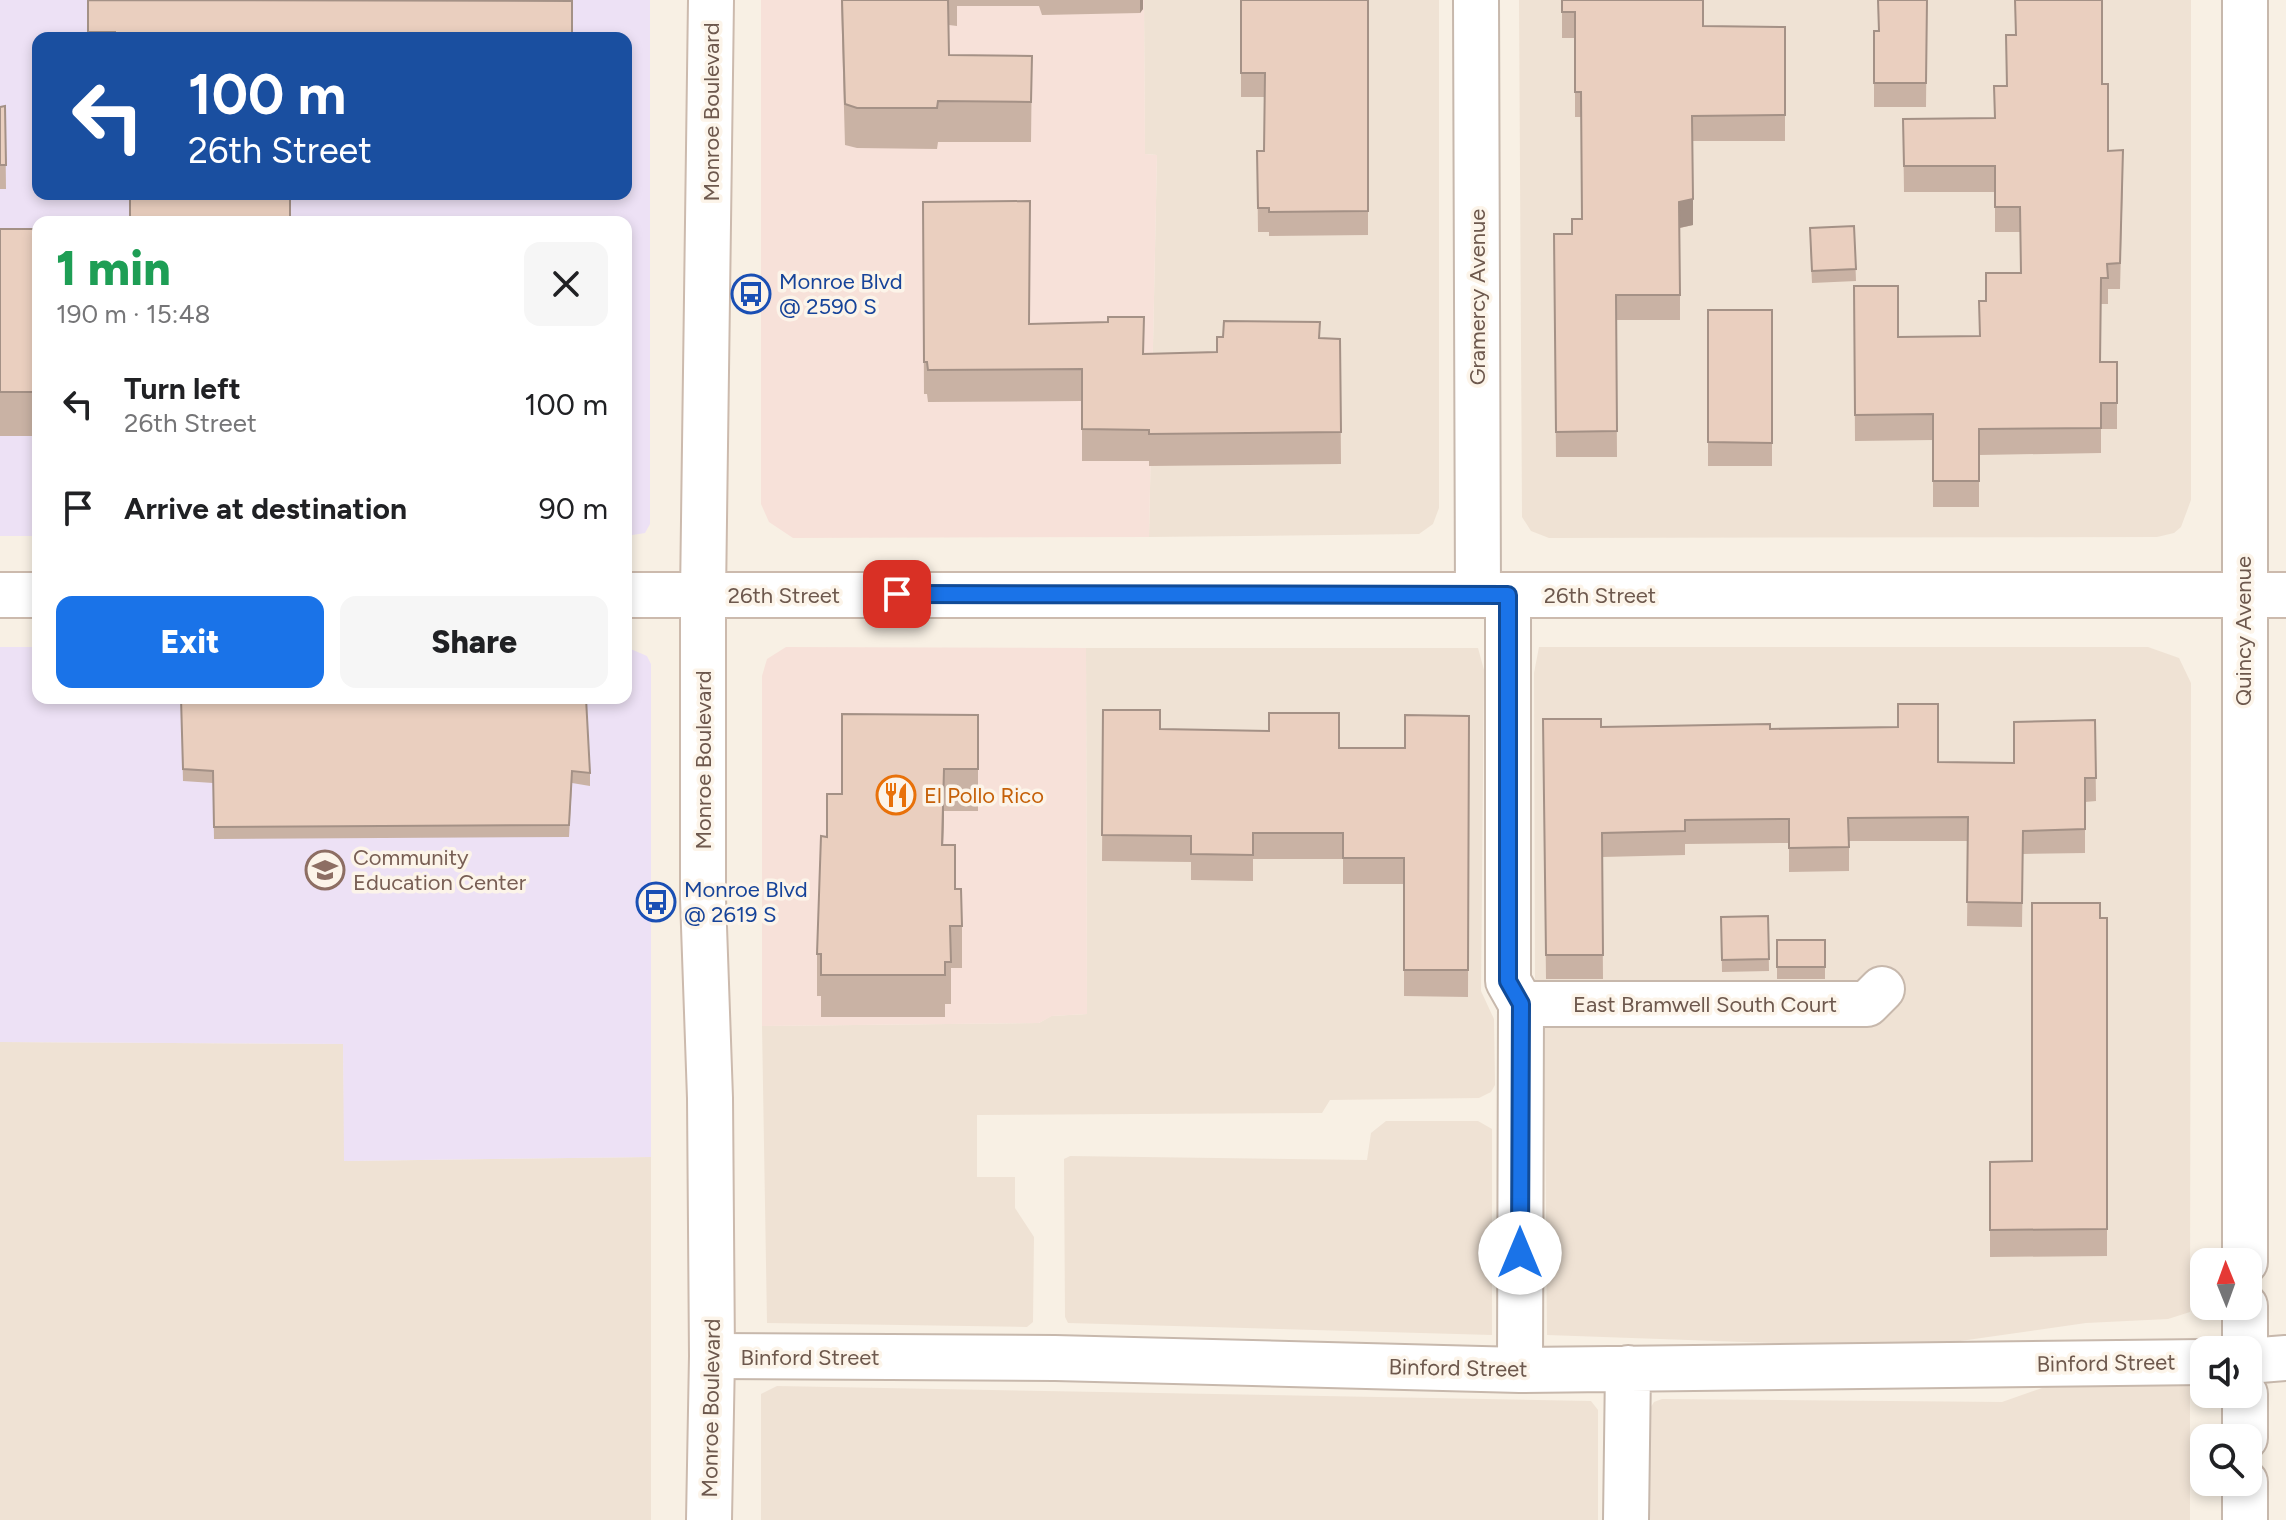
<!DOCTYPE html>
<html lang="en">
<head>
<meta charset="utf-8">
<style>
	body { margin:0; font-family:Figtree,sans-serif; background:#f6f6f6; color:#202124; height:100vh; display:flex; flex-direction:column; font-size:30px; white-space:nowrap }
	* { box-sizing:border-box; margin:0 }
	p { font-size:26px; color:#757577 }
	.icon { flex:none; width:44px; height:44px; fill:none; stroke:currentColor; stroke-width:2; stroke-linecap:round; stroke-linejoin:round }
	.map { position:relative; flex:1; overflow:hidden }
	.sheet { position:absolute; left:32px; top:216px; width:600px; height:488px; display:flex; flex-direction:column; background:#fff; border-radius:16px; box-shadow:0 4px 12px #0003 }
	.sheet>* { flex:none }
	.guide { position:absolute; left:32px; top:32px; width:600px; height:168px; border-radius:16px; box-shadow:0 4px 12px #0003; background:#1a4fa0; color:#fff; overflow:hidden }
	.needle { width:52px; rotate:359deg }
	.controls { position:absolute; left:2190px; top:1248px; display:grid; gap:16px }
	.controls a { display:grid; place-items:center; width:72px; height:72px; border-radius:16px; background:#fff; box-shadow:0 4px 12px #0003; font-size:40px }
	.pin { position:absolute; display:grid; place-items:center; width:68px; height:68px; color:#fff; margin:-34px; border-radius:16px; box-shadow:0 4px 12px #0006 }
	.me { position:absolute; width:88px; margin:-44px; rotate:0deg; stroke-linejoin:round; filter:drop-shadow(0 0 6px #0008) }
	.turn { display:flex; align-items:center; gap:28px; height:168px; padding:0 24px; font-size:36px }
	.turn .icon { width:104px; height:104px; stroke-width:2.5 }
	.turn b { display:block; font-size:56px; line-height:68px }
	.round { display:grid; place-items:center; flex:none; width:84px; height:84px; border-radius:16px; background:#f6f6f6 }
	.headline { display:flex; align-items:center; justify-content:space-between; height:136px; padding:0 24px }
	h1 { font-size:48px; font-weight:800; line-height:60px; color:#1e9e55 }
	.action { display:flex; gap:16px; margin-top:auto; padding:16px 24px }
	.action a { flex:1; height:92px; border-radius:16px; background:#1a73e8; color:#fff; font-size:32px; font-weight:800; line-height:92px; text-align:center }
	.action a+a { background:#f6f6f6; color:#202124 }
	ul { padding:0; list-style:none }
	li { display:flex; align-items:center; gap:24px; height:104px; padding:0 24px }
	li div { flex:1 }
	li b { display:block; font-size:30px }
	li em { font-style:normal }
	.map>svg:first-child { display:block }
	.residential { fill:#efe2d4 }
	.commercial { fill:#f7e1d9 }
	.education { fill:#ede1f5; fill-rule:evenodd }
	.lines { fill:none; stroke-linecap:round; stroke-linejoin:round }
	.street-casing { stroke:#c7b8ac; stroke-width:48 }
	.secondary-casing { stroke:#ccbaad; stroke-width:48 }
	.street { stroke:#fff; stroke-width:44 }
	.secondary { stroke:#fff; stroke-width:44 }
	.wall { fill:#c9b2a4 }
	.shaded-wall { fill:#a49186 }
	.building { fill:#eacfbf; stroke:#a49186; stroke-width:2 }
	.route-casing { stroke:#114b97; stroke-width:20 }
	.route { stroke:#1a73e8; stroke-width:14 }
	.labels { text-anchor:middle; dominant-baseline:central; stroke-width:7; stroke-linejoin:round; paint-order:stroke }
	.street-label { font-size:22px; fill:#6d584d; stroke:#fcf4e9 }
	.transit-label { font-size:22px; fill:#164399; stroke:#fcf4e9; text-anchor:start }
	.food-label { font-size:22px; fill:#c56008; stroke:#fcf4e9; text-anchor:start }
	.education-label { font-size:22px; fill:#785e54; stroke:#fcf4e9; text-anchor:start }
</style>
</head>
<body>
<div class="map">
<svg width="2286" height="1520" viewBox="0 0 2286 1520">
	<rect width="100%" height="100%" fill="#f8f0e4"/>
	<path class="residential" d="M 1144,0 L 1439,0 L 1439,508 L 1433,524 L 1419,534 L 1149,537 L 1157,155 L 1145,154 Z
		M 1519,0 L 2191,0 L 2191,500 L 2181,527 L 2174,533 L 2157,537 L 1549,538 L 1531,531 L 1522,517 Z
		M 1539,647 L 2148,647 L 2179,658 L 2191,683 L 2190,1312 L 2168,1319 L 2086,1323 L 1932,1345 L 1888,1347 L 1547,1335 L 1544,990 L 1535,983 L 1534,673 Z
		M 1086,648 L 1478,648 L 1484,670 L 1481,991 L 1494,1019 L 1495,1085 L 1491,1092 L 1479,1098 L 1330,1100 L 1322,1113 L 977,1115 L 977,1177 L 1015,1177 L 1015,1208 L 1034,1237 L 1033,1322 L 1027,1327 L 767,1323 L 762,1026 L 1039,1023 L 1051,1016 L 1087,1014 Z
		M 0,1042 L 343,1044 L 345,1161 L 651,1157 L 651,1520 L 0,1520 Z
		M 1386,1121 L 1478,1121 L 1492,1129 L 1492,1335 L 1068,1323 L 1065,1317 L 1064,1159 L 1070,1156 L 1367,1160 L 1371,1133 Z
		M 2068,1379 L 2190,1384 L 2190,1520 L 1648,1520 L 1649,1410 L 1654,1402 L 1662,1399 L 2002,1402 Z
		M 777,1386 L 1591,1401 L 1598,1410 L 1598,1520 L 761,1520 L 761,1394 Z"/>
	<path class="commercial" d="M 761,0 L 1144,0 L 1145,154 L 1157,155 L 1149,537 L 793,538 L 769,522 L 761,504 Z
		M 786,647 L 1086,648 L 1087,1014 L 1052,1016 L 1039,1023 L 762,1026 L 762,676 L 767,659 Z"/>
	<path class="education" d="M 0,0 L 650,0 L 650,524 L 645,533 L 626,536 L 626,222 L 38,222 L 38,536 L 0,536 ZM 38,38 L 626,38 L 626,194 L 38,194 Z
		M 0,647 L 38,647 L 38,698 L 626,698 L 626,647 L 647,656 L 651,664 L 651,1157 L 344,1161 L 343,1044 L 0,1042 Z"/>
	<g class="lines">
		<g class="street-casing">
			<path id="street" d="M 1476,0 L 1478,595
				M 1508,595 L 1508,981 L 1521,1004 L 1520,1370
				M 1521,1004 L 1867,1004 L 1882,989
				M 2245,1262 L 2245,0
				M 2245,1306 L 2245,1350
				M 712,1356 L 1055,1358 L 1520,1370 L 2204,1362
				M 2248,1361 L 2286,1358
				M 2245,1438 L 2245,1394
				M 1626,1520 L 1628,1368
				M 2245,1520 L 2245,1482"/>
		</g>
		<g class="secondary-casing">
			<path id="secondary" d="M 0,595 L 38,595
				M 626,595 L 2286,595
				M 709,1520 L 712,1356 L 710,1098 L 703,898 L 703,595 L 711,0"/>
		</g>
		<use href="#street" class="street"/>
		<use href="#secondary" class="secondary"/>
	</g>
	<path class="wall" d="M 88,0 L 572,38 L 88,38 Z
		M 841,0 L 1143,0 L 1143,9 L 1140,13 L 1042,15 L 1039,6 L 957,6 L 957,26 L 949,25 L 949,55 L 1032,56 L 1031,142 L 938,142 L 937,149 L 857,148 L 845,145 Z
		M 1241,0 L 1368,0 L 1368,235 L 1269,236 L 1269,232 L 1258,232 L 1257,151 L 1264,151 L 1265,97 L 1241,97 Z
		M 1562,0 L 1703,26 L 1785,27 L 1785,141 L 1692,141 L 1693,225 L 1680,228 L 1680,320 L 1616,320 L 1617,457 L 1556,457 L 1554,234 L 1572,234 L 1582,219 L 1581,117 L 1575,117 L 1575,38 L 1562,38 Z
		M 1927,0 L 1926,107 L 1874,107 L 1874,31 L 1878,31 Z
		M 2102,84 L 2108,151 L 2123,176 L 2120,289 L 2108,289 L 2108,304 L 2101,304 L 2101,362 L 2117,362 L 2117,429 L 2101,429 L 2101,453 L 1979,455 L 1979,507 L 1933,507 L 1933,440 L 1855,441 L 1854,286 L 1898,337 L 1980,336 L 1986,301 L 2020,273 L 2020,232 L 1995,232 L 1995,192 L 1904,192 L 1903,119 L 1994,118 L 2007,86 Z
		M 5,106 L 6,189 L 0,189 L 0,107 Z
		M 923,202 L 1029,324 L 1144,354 L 1217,352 L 1320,338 L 1340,339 L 1341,464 L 1149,466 L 1149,461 L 1082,461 L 1082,401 L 928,402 L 927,394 L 924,394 Z
		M 1854,226 L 1856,281 L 1812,283 L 1810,240 Z
		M 0,229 L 38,229 L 38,436 L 0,436 Z
		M 1708,310 L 1772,310 L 1772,466 L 1708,466 Z
		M 181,698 L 590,773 L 590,786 L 572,783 L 569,837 L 214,839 L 213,783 L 183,781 Z
		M 1103,710 L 1160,729 L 1339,748 L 1405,748 L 1469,716 L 1468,997 L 1404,996 L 1404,884 L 1343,884 L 1343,859 L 1253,859 L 1253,881 L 1191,880 L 1191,862 L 1102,861 Z
		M 978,715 L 978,811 L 944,811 L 943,845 L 955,889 L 962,926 L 962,968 L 951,968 L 951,1004 L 945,1004 L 945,1017 L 821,1017 L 821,996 L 817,996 L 817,954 L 827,837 L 842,794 Z
		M 1543,719 L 1601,727 L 1770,729 L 1938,762 L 2014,763 L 2095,720 L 2096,801 L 2085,802 L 2085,853 L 2023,854 L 2022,927 L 1967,926 L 1968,841 L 1849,841 L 1849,871 L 1789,872 L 1789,843 L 1685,844 L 1685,855 L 1602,857 L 1603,979 L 1546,979 Z
		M 1768,916 L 1769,971 L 1722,972 L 1721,917 Z
		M 2100,918 L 2107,918 L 2107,1256 L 1990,1257 L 1990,1162 L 2032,1161 Z
		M 1777,940 L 1825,940 L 1825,979 L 1777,979 Z"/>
	<path class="shaded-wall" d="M 1140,0 L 1143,0 L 1143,9 L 1140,13 Z
		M 1693,199 L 1693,225 L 1679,228 L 1679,202 Z
		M 944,769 L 944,811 L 942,887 L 942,845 Z"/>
	<path class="building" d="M 88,0 L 572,1 L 572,38 L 115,38 L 115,32 L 88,32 Z
		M 842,0 L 948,0 L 949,55 L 1032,56 L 1031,102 L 938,101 L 937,108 L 857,108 L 845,104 Z
		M 1241,0 L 1368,0 L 1368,211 L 1269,212 L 1269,208 L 1258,208 L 1257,151 L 1264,151 L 1265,73 L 1241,73 Z
		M 1562,0 L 1703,0 L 1703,26 L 1785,27 L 1785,115 L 1692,116 L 1693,199 L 1679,202 L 1680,295 L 1616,295 L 1617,431 L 1556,432 L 1554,234 L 1572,234 L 1572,219 L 1582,219 L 1581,92 L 1575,92 L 1575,12 L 1562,12 Z
		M 1878,0 L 1927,0 L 1926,83 L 1874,83 L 1874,31 L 1879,31 Z
		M 2015,0 L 2102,0 L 2102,84 L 2108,84 L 2108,151 L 2123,150 L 2120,263 L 2107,264 L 2108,278 L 2101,278 L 2100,362 L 2117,362 L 2117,403 L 2101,403 L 2101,428 L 1979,429 L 1979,481 L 1933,481 L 1933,414 L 1855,415 L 1854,286 L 1898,286 L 1898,337 L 1980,336 L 1979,301 L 1986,301 L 1986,273 L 2021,273 L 2020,207 L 1995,207 L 1995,166 L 1904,166 L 1903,119 L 1995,118 L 1994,86 L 2007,86 L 2006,35 L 2016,35 Z
		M 5,106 L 6,165 L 0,165 L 0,107 Z
		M 130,194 L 290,194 L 290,222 L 130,222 Z
		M 1030,201 L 1029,324 L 1108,322 L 1108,317 L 1144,317 L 1143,354 L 1217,352 L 1217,337 L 1223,337 L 1224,321 L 1320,322 L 1319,338 L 1340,339 L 1341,432 L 1149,434 L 1149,430 L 1082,429 L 1082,369 L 928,370 L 927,362 L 924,362 L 923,202 Z
		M 1854,226 L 1856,269 L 1812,271 L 1810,228 Z
		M 0,229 L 38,229 L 38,392 L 0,392 Z
		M 1708,310 L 1772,310 L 1772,443 L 1708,442 Z
		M 181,698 L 586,698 L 590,773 L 572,771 L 569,825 L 214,827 L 213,771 L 183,769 Z
		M 1898,704 L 1938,704 L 1938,762 L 2014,763 L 2014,722 L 2095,720 L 2096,778 L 2085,778 L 2085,829 L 2023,831 L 2022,903 L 1967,902 L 1968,817 L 1848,818 L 1849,847 L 1789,848 L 1789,819 L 1685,820 L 1685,831 L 1602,833 L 1603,955 L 1546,955 L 1543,719 L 1601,719 L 1601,727 L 1770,724 L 1770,729 L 1898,727 Z
		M 1103,710 L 1160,710 L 1160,729 L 1269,731 L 1269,713 L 1339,713 L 1339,748 L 1405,748 L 1405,715 L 1469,716 L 1468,970 L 1404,970 L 1404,858 L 1343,858 L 1343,833 L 1253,833 L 1253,855 L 1191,854 L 1191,836 L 1102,835 Z
		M 842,714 L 978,715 L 978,769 L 944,769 L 942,845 L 955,845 L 955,889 L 961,889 L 962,926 L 950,926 L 951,962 L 945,962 L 945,975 L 821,975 L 821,954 L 817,954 L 821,836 L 827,837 L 827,794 L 842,794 Z
		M 2032,903 L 2100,903 L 2100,918 L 2107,918 L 2107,1229 L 1990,1230 L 1990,1162 L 2032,1161 Z
		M 1768,916 L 1769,959 L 1722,960 L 1721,917 Z
		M 1777,940 L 1825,940 L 1825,967 L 1777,967 Z"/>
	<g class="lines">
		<g class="route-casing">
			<path id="route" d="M 897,594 L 1508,595 L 1508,981 L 1521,1004 L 1520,1253"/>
		</g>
		<use href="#route" class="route"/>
	</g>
	<defs>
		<g id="bus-ring" transform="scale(2)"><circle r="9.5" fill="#fcf4e9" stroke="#1a4fb4" stroke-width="1.5"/><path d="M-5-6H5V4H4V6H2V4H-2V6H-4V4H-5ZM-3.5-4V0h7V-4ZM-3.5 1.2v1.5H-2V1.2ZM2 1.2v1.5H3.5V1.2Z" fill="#1a4fb4"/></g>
		<g id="restaurant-ring" transform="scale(2)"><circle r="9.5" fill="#fcf4e9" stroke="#e8710a" stroke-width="1.5"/><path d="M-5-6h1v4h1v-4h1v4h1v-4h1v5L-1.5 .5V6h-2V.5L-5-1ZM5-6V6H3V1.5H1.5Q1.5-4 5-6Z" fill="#e8710a"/></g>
		<g id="university-ring" transform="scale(2)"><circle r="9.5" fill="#fcf4e9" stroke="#8d6e63" stroke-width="1.5"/><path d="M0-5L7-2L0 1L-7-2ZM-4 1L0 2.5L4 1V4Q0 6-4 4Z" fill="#8d6e63"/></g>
	</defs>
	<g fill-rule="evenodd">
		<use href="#bus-ring" x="751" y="294"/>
		<use href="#restaurant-ring" x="896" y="795"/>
		<use href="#university-ring" x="325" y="870"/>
		<use href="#bus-ring" x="656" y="902"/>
	</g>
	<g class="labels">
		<g class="street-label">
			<text transform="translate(711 112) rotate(-90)">Monroe Boulevard</text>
			<text transform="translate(1477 297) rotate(-90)">Gramercy Avenue</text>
			<text x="784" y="595">26th Street</text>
			<text x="1600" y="595">26th Street</text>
			<text transform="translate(2243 631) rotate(-90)">Quincy Avenue</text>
			<text transform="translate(703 760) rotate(-90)">Monroe Boulevard</text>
			<text x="1705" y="1004">East Bramwell South Court</text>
			<text x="810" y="1357">Binford Street</text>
			<text transform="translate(2106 1363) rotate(-1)">Binford Street</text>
			<text transform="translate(1458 1368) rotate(1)">Binford Street</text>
			<text transform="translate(711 1408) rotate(-89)">Monroe Boulevard</text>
		</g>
		<g class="transit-label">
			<text x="779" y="281">Monroe Blvd<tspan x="779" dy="25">@ 2590 S</tspan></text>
			<text x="684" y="889">Monroe Blvd<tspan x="684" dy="25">@ 2619 S</tspan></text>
		</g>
		<g class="food-label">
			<text x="924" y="795">El Pollo Rico</text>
		</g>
		<g class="education-label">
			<text x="353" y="857">Community<tspan x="353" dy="25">Education Center</tspan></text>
		</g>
	</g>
</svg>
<div class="controls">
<a><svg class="needle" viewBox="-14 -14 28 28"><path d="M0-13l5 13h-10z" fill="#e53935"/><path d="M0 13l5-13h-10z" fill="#757577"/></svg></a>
<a><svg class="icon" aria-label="sound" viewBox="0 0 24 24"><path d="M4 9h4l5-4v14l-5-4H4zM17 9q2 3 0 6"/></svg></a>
<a><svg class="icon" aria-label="search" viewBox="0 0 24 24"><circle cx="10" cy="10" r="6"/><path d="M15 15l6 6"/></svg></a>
</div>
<div class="pin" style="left:897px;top:594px;background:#d93025"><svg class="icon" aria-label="arrive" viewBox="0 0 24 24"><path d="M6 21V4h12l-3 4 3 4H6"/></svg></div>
<svg class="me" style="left:1520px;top:1253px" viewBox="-20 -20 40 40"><circle r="19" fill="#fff"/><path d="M0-13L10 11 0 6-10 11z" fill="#1a73e8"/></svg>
<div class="guide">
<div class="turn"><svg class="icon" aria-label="left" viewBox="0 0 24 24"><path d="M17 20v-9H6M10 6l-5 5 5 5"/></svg><div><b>100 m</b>26th Street</div></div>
</div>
<section class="sheet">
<div class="headline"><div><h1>1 min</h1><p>190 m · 15:48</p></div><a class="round"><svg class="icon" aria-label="close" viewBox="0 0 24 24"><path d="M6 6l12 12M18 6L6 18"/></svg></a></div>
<ul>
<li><svg class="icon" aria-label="left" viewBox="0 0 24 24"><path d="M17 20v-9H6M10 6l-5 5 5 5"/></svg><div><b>Turn left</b><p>26th Street</p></div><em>100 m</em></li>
<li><svg class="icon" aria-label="arrive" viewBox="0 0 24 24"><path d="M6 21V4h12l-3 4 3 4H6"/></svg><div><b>Arrive at destination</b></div><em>90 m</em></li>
</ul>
<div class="action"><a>Exit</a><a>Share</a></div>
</section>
</div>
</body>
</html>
